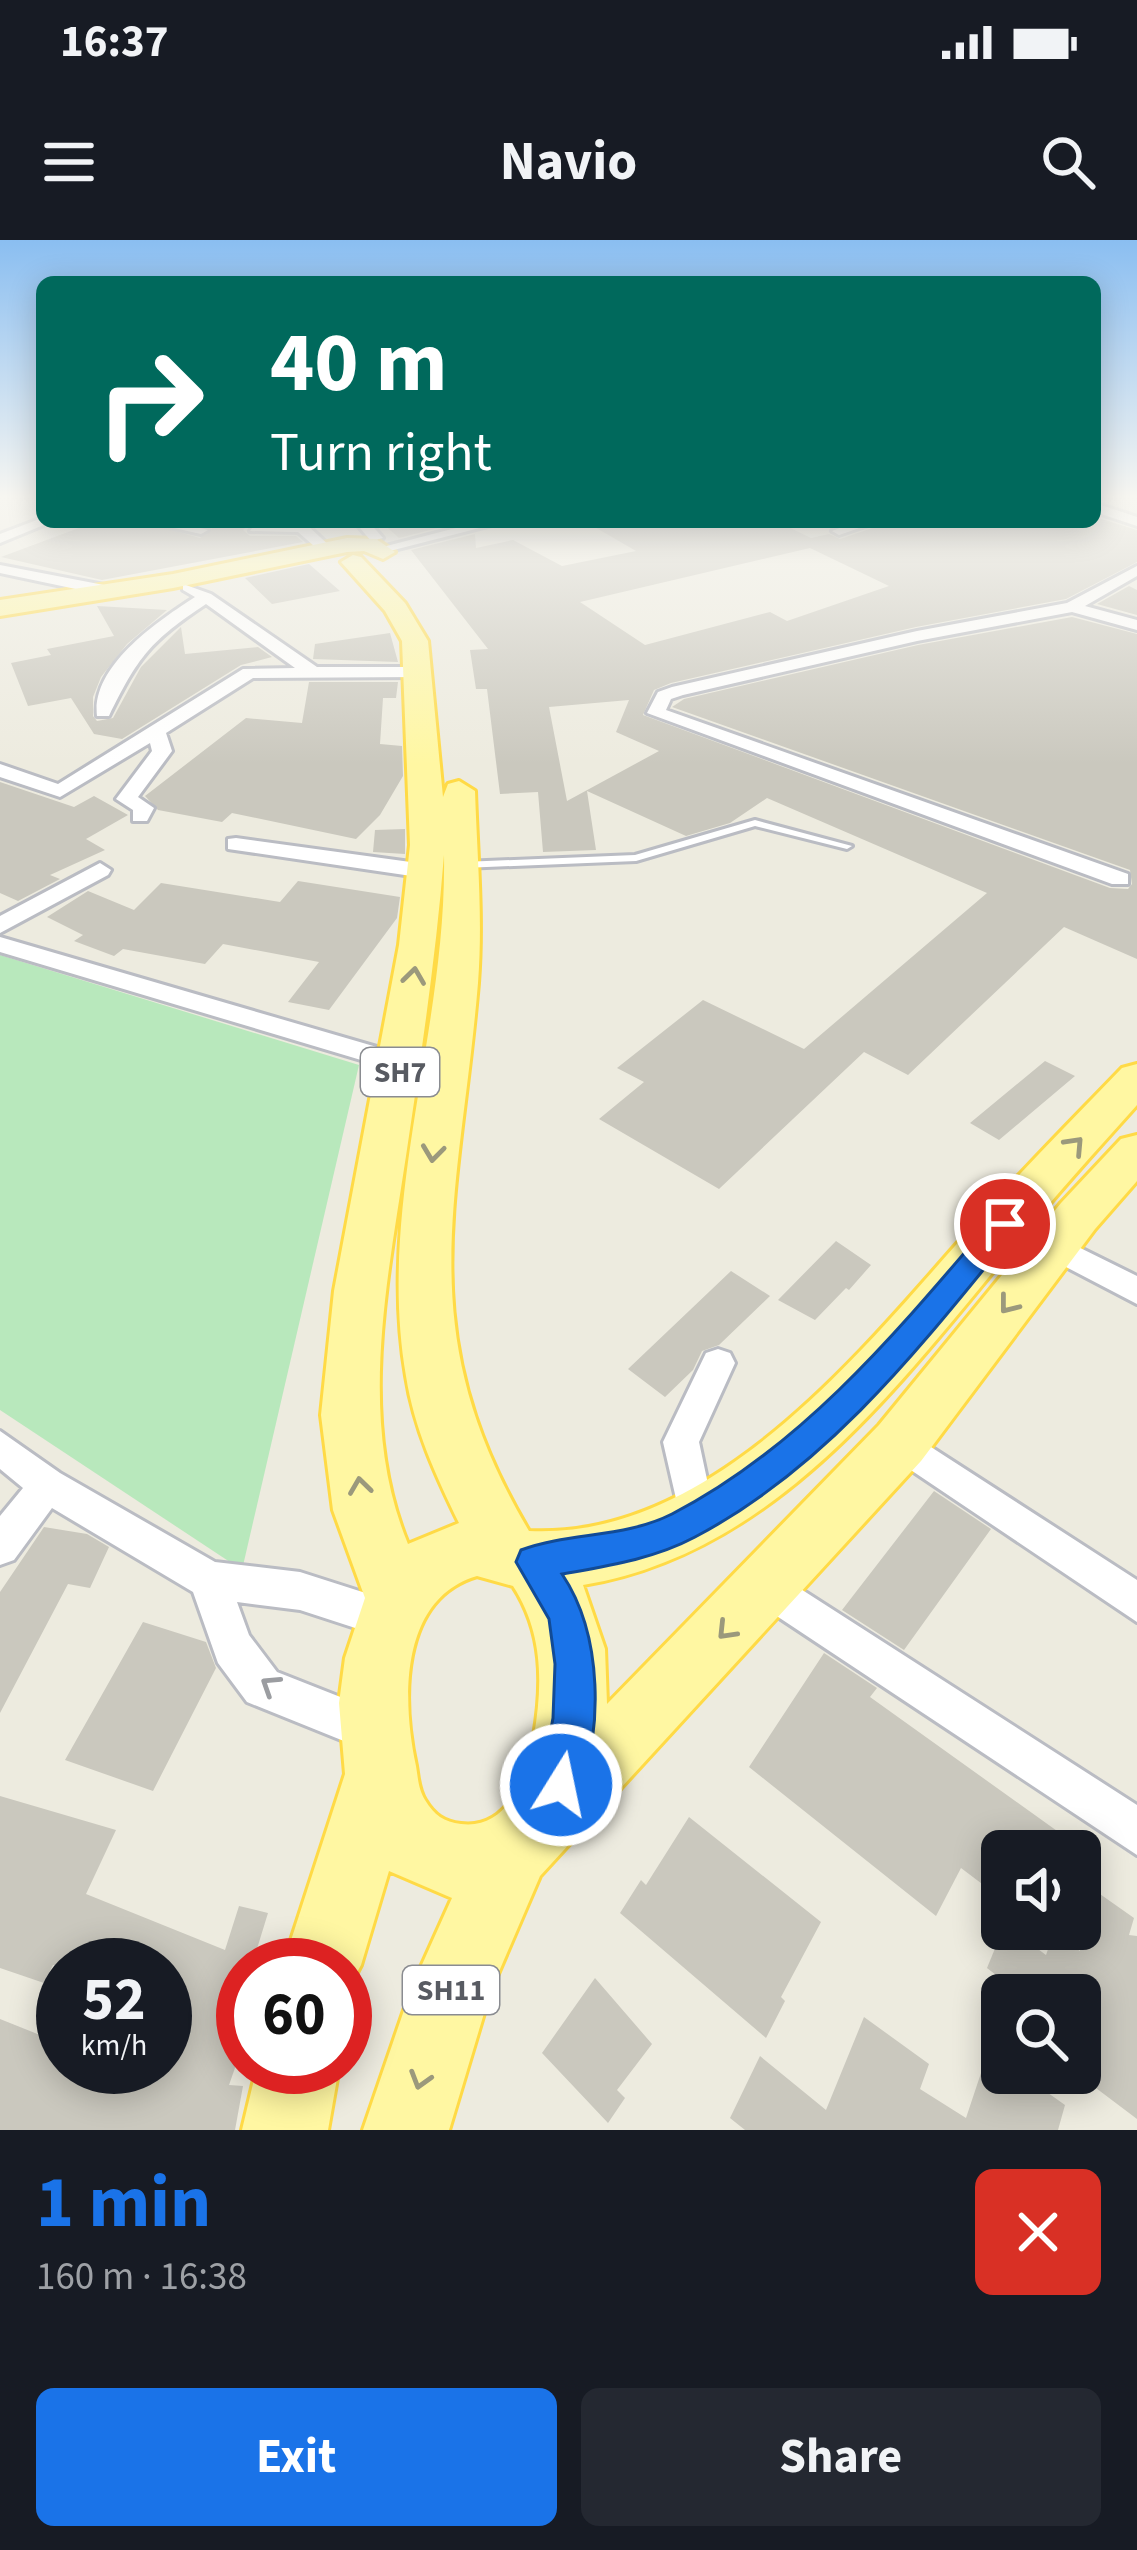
<!DOCTYPE html>
<html lang="en">
<head>
<meta charset="utf-8">
<style>
	body { margin:0; font-family:"Source Sans 3",sans-serif; background:#242831; color:#f1f3f6; height:100vh; display:flex; flex-direction:column; font-size:45px; white-space:nowrap }
	* { box-sizing:border-box; margin:0 }
	p { font-size:39px; color:#9ea1a6 }
	.icon { flex:none; width:66px; height:66px; fill:none; stroke:currentColor; stroke-width:2; stroke-linecap:round; stroke-linejoin:round }
	.map { position:relative; height:1890px; overflow:hidden }
	.drawer { display:flex; flex-direction:column; background:#171b24; flex:1 }
	.drawer>* { flex:none }
	.hud { position:absolute; left:36px; top:36px; width:1065px; height:252px; border-radius:18px; box-shadow:0 6px 30px #0003; background:#00695c; color:#fff; overflow:hidden }
	.buttons { position:absolute; left:981px; top:1590px; display:grid; gap:24px }
	.buttons a { display:grid; place-items:center; width:120px; height:120px; border-radius:18px; background:#171b24; box-shadow:0 6px 30px #0003; font-size:60px }
	.speed { position:absolute; left:36px; top:1698px; display:flex; gap:24px; font-size:60px; font-weight:700; text-align:center }
	.speed>* { display:grid; place-content:center; width:156px; height:156px; border-radius:50%; background:#171b24; box-shadow:0 6px 30px #0003; line-height:1 }
	.speed small { font-size:30px; font-weight:400 }
	.speed .limit { border:18px solid #d22; background:#fff; color:#111 }
	.pin { position:absolute; display:grid; place-items:center; width:102px; height:102px; color:#fff; margin:-51px; border:6px solid #fff; border-radius:50%; box-shadow:0 3px 12px #0007 }
	.me { position:absolute; width:132px; margin:-66px; rotate:10deg; stroke-linejoin:round; filter:drop-shadow(0 0 9px #0008) }
	.turn { display:flex; align-items:center; gap:42px; height:252px; padding:0 36px; font-size:54px }
	.turn .icon { width:156px; height:156px; stroke-width:2.5 }
	.turn b { display:block; font-size:84px; line-height:102px }
	.round { display:grid; place-items:center; flex:none; width:126px; height:126px; border-radius:18px; background:#242831 }
	.overview { display:flex; align-items:center; justify-content:space-between; height:204px; padding:0 36px }
	h1 { font-size:72px; font-weight:700; line-height:90px; color:#1a73e8 }
	.action { display:flex; gap:24px; margin-top:auto; padding:24px 36px }
	.action a { flex:1; height:138px; border-radius:18px; background:#1a73e8; color:#fff; font-size:48px; font-weight:700; line-height:138px; text-align:center }
	.action a+a { background:#242831; color:#f1f3f6 }
	.status { display:flex; justify-content:space-between; align-items:center; height:84px; padding:0 60px; background:#171b24; direction:ltr }
	.status svg { height:33px; fill:currentColor }
	header { display:flex; justify-content:space-between; align-items:center; height:156px; padding:0 36px; background:#171b24; font-size:54px; font-weight:700 }
	.map>svg:first-child { display:block }
	.green { fill:#b8e8bc }
	.building { fill:#cac8be; fill-rule:evenodd }
	.lines { fill:none; stroke-linecap:round; stroke-linejoin:round }
	.service-casing { stroke:#babcc3; stroke-width:6 }
	.minor-casing { stroke:#babcc3; stroke-width:6 }
	.primary-casing { stroke:#ffda46; stroke-width:6 }
	.service { fill:#fff; fill-rule:evenodd }
	.minor { fill:#fff; fill-rule:evenodd }
	.primary { fill:#fff7a2; fill-rule:evenodd }
	.oneway { stroke:#9b997c }
	.oneway2 { stroke:#9b9da1 }
	.route { fill:#1a73e8; stroke:#114b97; stroke-width:3 }
	.labels { text-anchor:middle; dominant-baseline:central; stroke-width:10; stroke-linejoin:round; paint-order:stroke }
	.shield { fill:#fff; stroke:#8a8c91; stroke-width:3 }
	.shield-label { font-size:30px; font-weight:bold; fill:#585b62 }
</style>
</head>
<body>
<div class="status"><b>16:37</b><svg viewBox="0 0 49 12"><path d="M0 12V9h3v3zM5 12V6h3v6zM10 12V3h3v9zM15 12V0h3v12zM26 1h20v11H26zM47 4h2v5h-2z"/></svg></div>
<header><svg class="icon" aria-label="menu" viewBox="0 0 24 24"><path d="M4 6h16M4 12h16M4 18h16"/></svg>Navio<svg class="icon" aria-label="search" viewBox="0 0 24 24"><circle cx="10" cy="10" r="6"/><path d="M15 15l6 6"/></svg></header>
<div class="map">
<svg width="1137" height="1890" viewBox="0 0 1137 1890">
	<rect width="100%" height="100%" fill="#edebdf"/>
	<path class="green" d="M 0,715 L 359,825 L 242,1330 L 0,1170 Z"/>
	<path class="building" d="M 1095,277 L 1137,290 L 1137,322 L 1066,359 L 916,387 L 671,443 L 654,450 L 643,475 L 1110,648 L 1128,649 L 1132,644 L 1130,630 L 672,467 L 684,459 L 918,405 L 1072,377 L 1137,394 L 1137,719 L 1064,687 L 908,835 L 864,812 L 719,949 L 599,879 L 644,842 L 617,828 L 703,760 L 804,809 L 987,653 L 767,558 L 730,583 L 686,596 L 587,551 L 596,610 L 543,612 L 538,552 L 500,554 L 487,449 L 476,449 L 470,410 L 488,409 L 411,310 L 475,294 L 476,308 L 513,300 L 562,326 L 636,311 L 586,282 L 778,282 L 811,298 L 829,294 L 840,299 L 890,282 L 1095,282 ZM 810,308 L 889,346 L 787,381 L 770,372 L 645,405 L 580,362 ZM 629,460 L 616,492 L 659,511 L 567,561 L 549,467 Z
		M 95,282 L 143,282 L 200,298 L 212,288 L 195,282 L 251,282 L 243,290 L 250,296 L 296,296 L 303,302 L 102,340 L 1,317 Z
		M 381,282 L 461,282 L 399,298 Z
		M 309,324 L 340,351 L 272,364 L 245,338 Z
		M 1129,346 L 1137,350 L 1137,375 L 1097,364 Z
		M 97,366 L 167,370 L 127,404 L 101,437 L 93,457 L 93,476 L 97,481 L 113,478 L 141,427 L 181,387 L 185,414 L 258,407 L 272,417 L 241,425 L 122,499 L 94,494 L 71,458 L 28,466 L 11,423 L 51,415 L 47,409 L 114,396 Z
		M 390,393 L 398,422 L 313,419 L 315,404 Z
		M 309,442 L 398,442 L 396,458 L 383,458 L 380,504 L 402,506 L 403,536 L 380,575 L 356,599 L 232,573 L 222,582 L 158,570 L 145,556 L 246,478 L 302,483 Z
		M 0,542 L 74,567 L 94,556 L 128,575 L 86,599 L 105,610 L 50,635 L 60,639 L 18,661 L 0,653 Z
		M 405,589 L 405,614 L 373,612 L 375,590 Z
		M 298,641 L 400,657 L 397,678 L 329,770 L 288,762 L 319,722 L 223,704 L 205,724 L 123,709 L 114,716 L 74,701 L 83,695 L 47,677 L 88,651 L 134,670 L 161,643 L 280,662 Z
		M 1045,821 L 1075,836 L 999,900 L 970,883 Z
		M 836,1001 L 871,1025 L 849,1050 L 846,1048 L 815,1080 L 778,1060 Z
		M 731,1031 L 770,1056 L 719,1105 L 702,1111 L 693,1130 L 665,1157 L 628,1129 Z
		M 934,1251 L 991,1289 L 904,1410 L 842,1370 Z
		M 44,1287 L 87,1294 L 109,1307 L 90,1348 L 68,1344 L 0,1473 L 0,1352 Z
		M 143,1382 L 206,1402 L 216,1428 L 153,1551 L 65,1520 Z
		M 824,1413 L 877,1448 L 870,1457 L 1085,1611 L 1002,1611 L 1002,1659 L 961,1628 L 936,1676 L 749,1527 Z
		M 0,1556 L 116,1590 L 86,1654 L 225,1710 L 239,1666 L 268,1673 L 252,1725 L 243,1725 L 243,1754 L 236,1777 L 243,1779 L 243,1805 L 229,1845 L 243,1846 L 235,1890 L 0,1890 L 0,1779 L 40,1795 L 43,1789 L 63,1795 L 63,1827 L 170,1827 L 189,1778 L 165,1767 L 165,1725 L 53,1725 L 44,1743 L 0,1728 Z
		M 689,1577 L 821,1682 L 781,1757 L 785,1761 L 766,1798 L 620,1673 L 641,1640 L 646,1645 Z
		M 1080,1640 L 1134,1678 L 1129,1695 L 1137,1696 L 1137,1879 L 1080,1836 L 1080,1755 L 1022,1755 L 987,1728 L 1003,1689 L 1011,1689 L 1046,1715 L 1054,1692 L 1080,1711 Z
		M 595,1738 L 652,1804 L 617,1850 L 625,1858 L 608,1883 L 542,1813 Z
		M 864,1777 L 929,1824 L 920,1849 L 966,1878 L 997,1785 L 1002,1786 L 1002,1833 L 1020,1833 L 1065,1865 L 1058,1890 L 745,1890 L 730,1878 L 760,1816 L 826,1870 Z"/>
	<g class="lines">
		<g class="service-casing">
			<path id="service" d="M 755,580 L 852,606 L 847,609 L 755,586 L 636,621 L 463,628 L 457,625 L 463,622 L 635,615 Z"/>
		</g>
		<g class="minor-casing">
			<path id="minor" d="M 1095,263 L 1137,277 L 1137,286 L 1095,272 Z
				M 42,278 L 51,282 L 0,303 L 0,294 Z
				M 147,282 L 178,282 L 208,290 L 201,294 Z
				M 355,282 L 369,282 L 383,298 L 371,301 Z
				M 479,282 L 503,282 L 382,313 L 375,309 Z
				M 855,282 L 877,282 L 839,295 L 832,291 Z
				M 255,284 L 307,285 L 334,310 L 322,313 L 298,292 L 250,291 Z
				M 0,325 L 109,346 L 117,351 L 109,356 L 0,333 Z
				M 1137,326 L 1137,336 L 1085,366 L 1137,380 L 1137,390 L 1072,372 L 917,401 L 683,455 L 671,459 L 666,470 L 1128,634 L 1128,644 L 1112,644 L 647,473 L 658,452 L 672,447 L 917,391 L 1067,363 Z
				M 183,344 L 211,354 L 317,427 L 420,427 L 429,432 L 420,437 L 253,438 L 166,493 L 172,511 L 138,557 L 154,568 L 147,581 L 133,581 L 133,570 L 116,559 L 152,511 L 150,503 L 60,557 L 0,537 L 0,524 L 58,544 L 243,429 L 295,428 L 206,364 C 150,401 138,417 109,476 L 97,476 C 91,426 158,381 195,357 L 183,350 Z
				M 236,598 L 425,624 L 436,631 L 425,638 L 228,609 L 228,599 Z
				M 100,623 L 111,630 L 108,635 L 0,693 L 0,676 Z
				M 0,697 L 411,817 L 414,823 L 401,832 L 391,829 L 0,712 Z
				M 1054,995 L 1137,1036 L 1137,1064 L 1043,1015 L 1038,1007 L 1043,999 Z
				M 718,1109 L 730,1113 L 735,1123 L 699,1202 L 715,1277 L 709,1289 L 696,1294 L 683,1289 L 663,1202 L 706,1113 Z
				M 900,1187 L 1137,1340 L 1137,1382 L 887,1214 L 882,1203 L 887,1192 Z
				M 0,1191 L 60,1233 L 215,1322 L 300,1332 L 403,1365 L 409,1379 L 403,1393 L 389,1399 L 300,1370 L 237,1362 L 249,1395 L 277,1432 L 391,1477 L 398,1492 L 391,1507 L 376,1514 L 247,1462 L 218,1423 L 193,1352 L 52,1268 L 14,1320 L 0,1325 L 0,1276 L 23,1248 L 0,1229 Z
				M 768,1328 L 1137,1565 L 1137,1615 L 754,1361 L 748,1347 L 754,1333 Z"/>
		</g>
		<g class="primary-casing">
			<path id="primary" d="M 347,298 L 376,299 L 395,312 L 383,319 L 364,311 L 347,312 L 173,348 L 0,376 L 0,360 L 173,334 Z
				M 353,315 L 361,317 L 405,363 L 428,401 L 443,557 L 448,544 L 459,541 L 475,551 C 477,615 483,678 478,743 C 460,959 408,1088 529,1291 C 714,1300 865,1107 976,982 C 1023,929 1073,879 1122,828 L 1137,824 L 1137,865 C 1094,913 1051,960 1011,1010 C 896,1149 773,1314 583,1345 L 605,1409 L 607,1464 L 879,1185 L 1061,963 L 1121,899 L 1137,895 L 1137,941 L 1095,989 L 921,1221 L 540,1636 L 491,1750 L 449,1890 L 363,1890 L 412,1747 L 452,1658 L 389,1631 L 361,1725 L 345,1755 L 345,1725 L 283,1725 L 345,1534 L 339,1463 L 345,1418 L 365,1358 L 333,1270 L 321,1175 L 334,1051 L 399,705 L 410,605 L 402,401 L 385,371 L 341,322 ZM 444,615 C 447,790 376,962 406,1136 C 414,1188 436,1236 459,1283 L 408,1304 C 357,1181 387,1043 406,916 C 421,816 436,716 444,615 ZM 477,1336 L 513,1346 C 543,1392 543,1443 534,1496 C 528,1535 509,1590 461,1584 C 444,1582 434,1575 425,1560 C 418,1549 418,1537 416,1526 C 402,1461 399,1359 477,1336 Z
				M 257,1827 L 339,1827 L 328,1890 L 242,1890 Z"/>
		</g>
		<use href="#service" class="service"/>
		<use href="#minor" class="minor"/>
		<use href="#primary" class="primary"/>
	</g>
	<defs><path id="oneway-chevron" d="M-2-3.5L2.5 0L-2 3.5" fill="none" stroke-width="1.6" stroke-linecap="round" stroke-linejoin="round" transform="scale(3)"/></defs>
	<g class="oneway">
		<use href="#oneway-chevron" transform="translate(414 736) rotate(-82)"/>
		<use href="#oneway-chevron" transform="translate(1075 905) rotate(-47)"/>
		<use href="#oneway-chevron" transform="translate(433 913) rotate(97)"/>
		<use href="#oneway-chevron" transform="translate(1008 1065) rotate(128)"/>
		<use href="#oneway-chevron" transform="translate(360 1246) rotate(-98)"/>
		<use href="#oneway-chevron" transform="translate(726 1391) rotate(134)"/>
		<use href="#oneway-chevron" transform="translate(420 1840) rotate(107)"/>
	</g>
	<use class="oneway2" href="#oneway-chevron" transform="translate(270 1445) rotate(-147)"/>
	<linearGradient id="sky" x2="0" y2="1"><stop stop-color="#8abef1"/><stop offset="0.49" stop-color="#f7f6f1"/><stop offset="1" stop-color="#f7f6f1" stop-opacity="0"/></linearGradient>
	<rect width="1137" height="524" fill="url(#sky)"/>
	<path class="route" d="M 1005,974 L 1019,984 L 1015,991 C 922,1105 828,1227 695,1297 C 654,1319 607,1326 562,1334 C 603,1395 604,1492 576,1559 L 561,1565 L 547,1559 L 541,1545 L 553,1478 L 555,1424 L 549,1379 L 516,1322 L 521,1310 C 569,1292 625,1298 672,1274 C 804,1206 901,1087 995,977 Z"/>
	<g class="labels">
		<g class="shield">
			<rect x="361" y="808" width="78" height="48" rx="9"/>
			<rect x="403" y="1726" width="96" height="48" rx="9"/>
		</g>
		<g class="shield-label">
			<text x="400" y="832">SH7</text>
			<text x="451" y="1750">SH11</text>
		</g>
	</g>
</svg>
<div class="buttons">
<a><svg class="icon" aria-label="sound" viewBox="0 0 24 24"><path d="M4 9h4l5-4v14l-5-4H4zM17 9q2 3 0 6"/></svg></a>
<a><svg class="icon" aria-label="search" viewBox="0 0 24 24"><circle cx="10" cy="10" r="6"/><path d="M15 15l6 6"/></svg></a>
</div>
<div class="speed"><div>52<small>km/h</small></div><div class="limit">60</div></div>
<div class="pin" style="left:1005px;top:984px;background:#d93025"><svg class="icon" aria-label="arrive" viewBox="0 0 24 24"><path d="M6 21V4h12l-3 4 3 4H6"/></svg></div>
<svg class="me" style="left:561px;top:1545px" viewBox="-20 -20 40 40"><circle r="17" fill="#1a73e8" stroke="#fff" stroke-width="3"/><path d="M0-11L8 9 0 5-8 9z" fill="#fff"/></svg>
<div class="hud">
<div class="turn"><svg class="icon" aria-label="right" viewBox="0 0 24 24"><path d="M7 20v-9h11M14 6l5 5-5 5"/></svg><div><b>40 m</b>Turn right</div></div>
</div>
</div>
<section class="drawer">
<div class="overview"><div><h1>1 min</h1><p>160 m · 16:38</p></div><a class="round" style="background:#d93025;color:#fff"><svg class="icon" aria-label="close" viewBox="0 0 24 24"><path d="M6 6l12 12M18 6L6 18"/></svg></a></div>
<div class="action"><a>Exit</a><a>Share</a></div>
</section>
</body>
</html>
